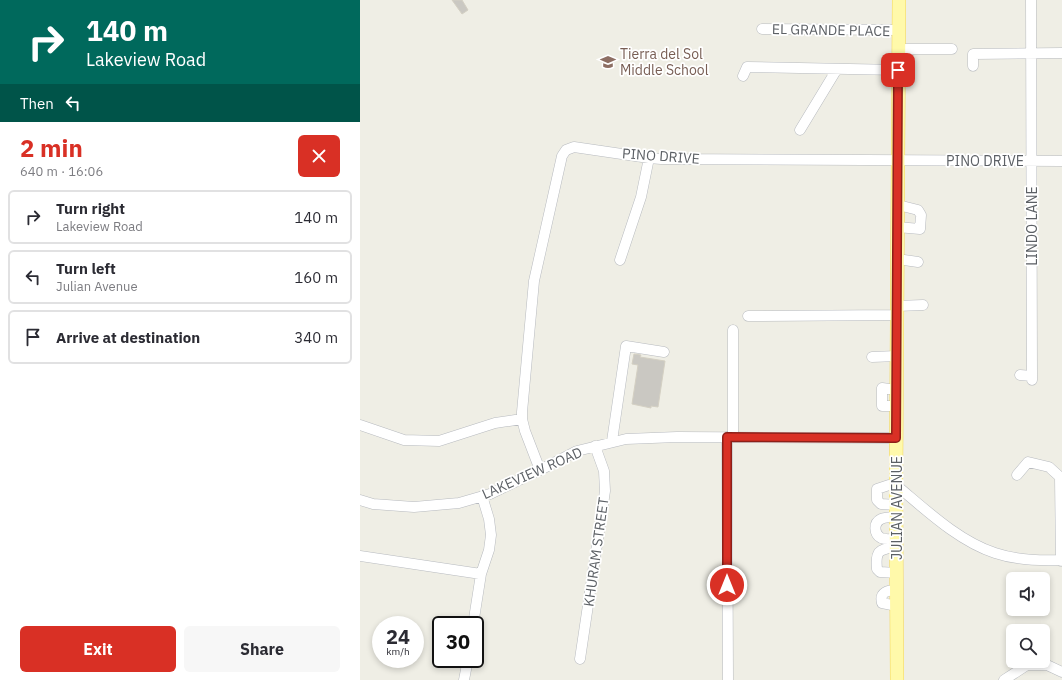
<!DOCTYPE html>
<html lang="en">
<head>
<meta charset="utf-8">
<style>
	body { margin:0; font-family:"IBM Plex Sans",sans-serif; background:#f7f7f7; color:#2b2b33; height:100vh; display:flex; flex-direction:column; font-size:15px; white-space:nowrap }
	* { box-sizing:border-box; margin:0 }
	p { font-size:13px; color:#7c7c81 }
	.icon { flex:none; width:22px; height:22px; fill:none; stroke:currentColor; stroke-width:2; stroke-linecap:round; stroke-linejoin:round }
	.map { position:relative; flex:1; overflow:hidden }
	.drawer { display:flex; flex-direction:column; background:#fff; width:360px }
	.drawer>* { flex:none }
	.top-card { background:#00695c; color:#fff; overflow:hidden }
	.buttons { position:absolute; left:646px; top:572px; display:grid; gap:8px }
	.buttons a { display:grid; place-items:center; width:44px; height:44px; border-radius:6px; background:#fff; box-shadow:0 2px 6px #0003; font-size:20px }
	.speed { position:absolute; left:12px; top:616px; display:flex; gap:8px; font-size:20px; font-weight:700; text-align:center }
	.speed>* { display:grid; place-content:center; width:52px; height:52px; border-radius:50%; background:#fff; box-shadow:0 2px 6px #0003; line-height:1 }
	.speed small { font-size:10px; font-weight:400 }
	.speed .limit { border:2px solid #111; border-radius:6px; background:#fff; color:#111 }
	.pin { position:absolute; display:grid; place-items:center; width:34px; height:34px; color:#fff; margin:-17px; border-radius:8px; box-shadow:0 2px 6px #0006 }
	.me { position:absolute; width:44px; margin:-22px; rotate:0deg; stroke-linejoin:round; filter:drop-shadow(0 0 3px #0008) }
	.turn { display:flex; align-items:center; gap:14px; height:84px; padding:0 20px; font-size:18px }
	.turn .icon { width:52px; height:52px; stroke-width:2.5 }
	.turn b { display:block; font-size:28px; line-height:34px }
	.then { display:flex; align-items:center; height:38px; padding:0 20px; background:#0003; gap:8px; font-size:15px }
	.round { display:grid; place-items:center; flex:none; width:42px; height:42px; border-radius:6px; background:#f7f7f7 }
	.summary { display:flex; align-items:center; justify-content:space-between; height:68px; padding:0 20px }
	h1 { font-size:24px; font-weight:700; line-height:30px; color:#d93025 }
	.cta { display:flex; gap:8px; margin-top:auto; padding:8px 20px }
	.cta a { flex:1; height:46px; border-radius:6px; background:#d93025; color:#fff; font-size:16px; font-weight:700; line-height:46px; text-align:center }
	.cta a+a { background:#f7f7f7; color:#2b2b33 }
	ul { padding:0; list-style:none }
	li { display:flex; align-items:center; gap:12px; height:54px; margin:0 8px 6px; padding:0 12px; border:2px solid #e1e1e2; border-radius:6px }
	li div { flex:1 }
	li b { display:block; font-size:15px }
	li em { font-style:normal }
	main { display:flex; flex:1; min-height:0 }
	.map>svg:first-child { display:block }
	.building { fill:#cac8c2; stroke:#d4d0c3 }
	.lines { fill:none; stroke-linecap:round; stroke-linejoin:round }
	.minor-casing { stroke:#b7babf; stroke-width:11 }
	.major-casing { stroke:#f3d65a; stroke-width:14 }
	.minor { stroke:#fff; stroke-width:10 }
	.major { stroke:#fff9aa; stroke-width:13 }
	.route-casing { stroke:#8d1f18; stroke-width:10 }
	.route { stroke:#d93025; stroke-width:7 }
	.labels { text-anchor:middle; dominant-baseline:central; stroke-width:3.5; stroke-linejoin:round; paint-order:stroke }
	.street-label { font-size:14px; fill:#5c6065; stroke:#fff }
	.education-label { font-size:14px; fill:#785e54; stroke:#fff; text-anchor:start }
</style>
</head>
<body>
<main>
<section class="drawer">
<div class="top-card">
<div class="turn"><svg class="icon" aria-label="right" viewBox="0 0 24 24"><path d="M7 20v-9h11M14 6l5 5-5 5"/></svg><div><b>140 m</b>Lakeview Road</div></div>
<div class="then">Then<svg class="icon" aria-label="left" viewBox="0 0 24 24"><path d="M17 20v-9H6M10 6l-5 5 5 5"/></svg></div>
</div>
<div class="summary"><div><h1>2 min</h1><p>640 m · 16:06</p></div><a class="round" style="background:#d93025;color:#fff"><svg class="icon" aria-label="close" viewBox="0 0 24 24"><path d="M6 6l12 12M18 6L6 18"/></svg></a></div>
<ul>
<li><svg class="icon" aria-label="right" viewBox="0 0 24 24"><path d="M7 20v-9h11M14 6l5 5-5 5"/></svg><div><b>Turn right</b><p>Lakeview Road</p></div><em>140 m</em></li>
<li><svg class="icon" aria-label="left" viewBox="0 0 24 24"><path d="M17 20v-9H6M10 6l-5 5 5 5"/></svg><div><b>Turn left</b><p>Julian Avenue</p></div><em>160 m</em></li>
<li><svg class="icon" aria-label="arrive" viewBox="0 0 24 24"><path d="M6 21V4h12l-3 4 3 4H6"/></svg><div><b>Arrive at destination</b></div><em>340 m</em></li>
</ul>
<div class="cta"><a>Exit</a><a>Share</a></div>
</section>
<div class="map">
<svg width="702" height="680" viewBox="0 0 702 680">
	<rect width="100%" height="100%" fill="#efeee5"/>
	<path class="building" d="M 92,0 L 102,0 L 108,10 L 102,14 Z
		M 274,354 L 281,355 L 280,357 L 305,361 L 298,407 L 291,406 L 291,408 L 272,404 L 278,365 L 272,364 Z"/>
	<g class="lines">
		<g class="minor-casing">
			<path id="minor" d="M 671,0 L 672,380
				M 402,29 L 539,30
				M 539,49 L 592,49
				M 613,66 L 613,54 L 702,53
				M 383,76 L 387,67 L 539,70
				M 440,130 L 477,69
				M 537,227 L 560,229 L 561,215 L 558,210 L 538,205
				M 537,259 L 558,262
				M 260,260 L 281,197 L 289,158
				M 537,306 L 563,305
				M 388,316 L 537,315
				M 512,357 L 537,356
				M 660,375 L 672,376
				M 537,390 L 522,388 L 522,406 L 537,406
				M 0,425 L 44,440 L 79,441 L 135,423 L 162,419
				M 367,437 L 368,680
				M 373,437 L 373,330
				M 252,441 L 266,346 L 304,352
				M 180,470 L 165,431 L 162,419 L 162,412 L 174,281 L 202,156 L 206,150 L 214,147 L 289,158 L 301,159 L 702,161
				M 657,475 L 668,462 L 689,467 L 700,477
				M 700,477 L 701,561
				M 0,500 L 13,504 L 54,507 L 99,503 L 130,494 L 180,470 L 217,451 L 266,439 L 317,437 L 537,438
				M 537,505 L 521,504 L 517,500 L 517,489 L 529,485 L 536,485 C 565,509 598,541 635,553 C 656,560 680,561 702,560
				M 537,517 C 532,517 525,517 521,519 C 513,523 514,534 521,538 C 526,540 533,539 538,538
				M 0,556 L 121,574
				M 537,573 L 520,572 L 517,569 C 515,549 520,550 537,546
				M 537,606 L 522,603 C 519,592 528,590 537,590
				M 113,625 L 121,574 L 129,550 L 131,535 L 129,519 L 122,496
				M 220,659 L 245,491 L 244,471 L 235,446
				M 104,680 L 108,659
				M 644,680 L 667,665 L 687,665 L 702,672"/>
		</g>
		<g class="major-casing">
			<path id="major" d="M 537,680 L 536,485 L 539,0"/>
		</g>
		<use href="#minor" class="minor"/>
		<use href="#major" class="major"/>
	</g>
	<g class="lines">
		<g class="route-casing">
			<path id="route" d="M 367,585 L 367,437 L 536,438 L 538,70"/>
		</g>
		<use href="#route" class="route"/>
	</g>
	<defs>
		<g id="school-bare" transform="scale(1.2)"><path d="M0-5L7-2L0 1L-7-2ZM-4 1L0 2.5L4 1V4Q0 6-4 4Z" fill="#8d6e63" stroke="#fff" stroke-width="2.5" paint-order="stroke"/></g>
	</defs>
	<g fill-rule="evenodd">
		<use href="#school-bare" x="248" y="62"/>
	</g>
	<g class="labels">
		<g class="street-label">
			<text transform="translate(471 30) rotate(1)">EL GRANDE PLACE</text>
			<text transform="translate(301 156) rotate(4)">PINO DRIVE</text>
			<text x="625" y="161">PINO DRIVE</text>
			<text transform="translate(672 226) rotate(-90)">LINDO LANE</text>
			<text transform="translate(172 473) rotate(-24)">LAKEVIEW ROAD</text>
			<text transform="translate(537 508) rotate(-90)">JULIAN AVENUE</text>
			<text transform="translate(236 552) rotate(-82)">KHURAM STREET</text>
		</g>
		<g class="education-label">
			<text x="260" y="54">Tierra del Sol<tspan x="260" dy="16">Middle School</tspan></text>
		</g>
	</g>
</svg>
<div class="buttons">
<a><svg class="icon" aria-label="sound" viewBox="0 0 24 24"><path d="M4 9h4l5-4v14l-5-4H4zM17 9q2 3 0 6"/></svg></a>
<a><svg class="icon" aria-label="search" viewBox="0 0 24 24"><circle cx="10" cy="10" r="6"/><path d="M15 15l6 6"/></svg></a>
</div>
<div class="speed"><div>24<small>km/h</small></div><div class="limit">30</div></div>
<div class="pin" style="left:538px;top:70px;background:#d93025"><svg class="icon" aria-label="arrive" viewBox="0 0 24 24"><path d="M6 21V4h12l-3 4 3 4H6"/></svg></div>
<svg class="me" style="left:367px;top:585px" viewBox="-20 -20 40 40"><circle r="17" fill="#d93025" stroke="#fff" stroke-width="3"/><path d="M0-11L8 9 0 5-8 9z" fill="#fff"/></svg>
</div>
</main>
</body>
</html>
